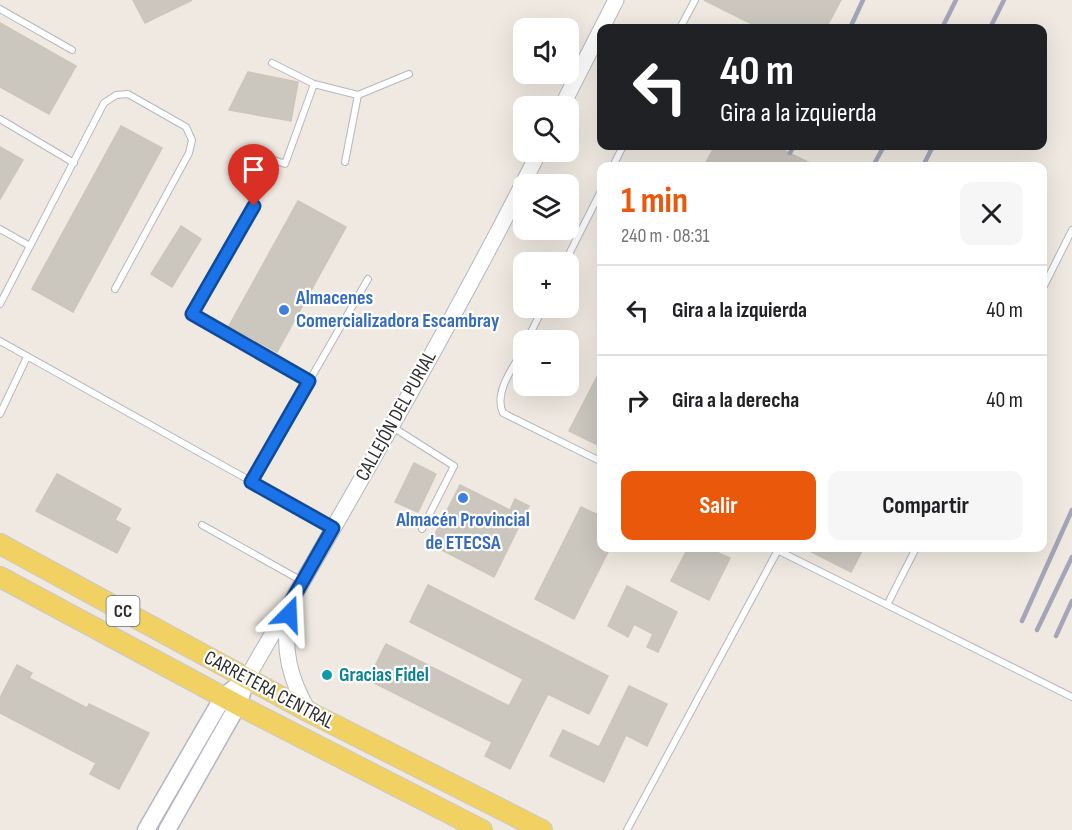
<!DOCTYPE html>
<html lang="es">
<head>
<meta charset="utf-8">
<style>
	body { margin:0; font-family:"Sofia Sans Condensed",sans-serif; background:#f6f6f6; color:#202124; height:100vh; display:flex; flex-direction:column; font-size:22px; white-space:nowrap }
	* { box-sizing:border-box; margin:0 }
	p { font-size:20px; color:#757577 }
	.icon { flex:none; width:33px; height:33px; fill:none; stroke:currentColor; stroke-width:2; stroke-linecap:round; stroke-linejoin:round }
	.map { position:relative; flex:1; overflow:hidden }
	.sheet { position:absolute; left:597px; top:162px; width:450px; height:390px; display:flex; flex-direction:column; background:#fff; border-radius:12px; box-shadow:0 6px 24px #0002 }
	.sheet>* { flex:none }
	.hud { position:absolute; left:597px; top:24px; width:450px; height:126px; border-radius:12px; box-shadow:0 6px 24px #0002; background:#202124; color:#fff; overflow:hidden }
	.controls { position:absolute; left:513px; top:18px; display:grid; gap:12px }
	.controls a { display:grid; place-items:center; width:66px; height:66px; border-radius:12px; background:#fff; box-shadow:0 6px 24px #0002; font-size:30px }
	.pin { position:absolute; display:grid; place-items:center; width:51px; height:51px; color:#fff; margin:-62px -26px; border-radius:50% 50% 50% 0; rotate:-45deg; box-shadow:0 0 6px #0007 }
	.pin .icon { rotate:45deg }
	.me { position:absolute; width:66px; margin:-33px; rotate:21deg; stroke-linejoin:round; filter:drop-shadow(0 0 4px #0008) }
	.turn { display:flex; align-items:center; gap:21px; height:126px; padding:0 24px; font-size:27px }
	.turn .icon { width:78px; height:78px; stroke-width:2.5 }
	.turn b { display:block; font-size:42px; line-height:51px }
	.round { display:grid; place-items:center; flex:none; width:63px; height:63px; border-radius:12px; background:#f6f6f6 }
	.overview { display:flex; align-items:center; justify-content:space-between; height:102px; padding:0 24px }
	h1 { font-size:36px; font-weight:700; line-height:45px; color:#ea580c }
	.primary-button { display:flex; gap:12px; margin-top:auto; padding:12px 24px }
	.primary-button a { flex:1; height:69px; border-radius:12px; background:#ea580c; color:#fff; font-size:24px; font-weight:700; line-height:69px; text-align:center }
	.primary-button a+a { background:#f6f6f6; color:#202124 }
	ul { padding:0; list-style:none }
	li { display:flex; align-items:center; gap:18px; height:90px; padding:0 24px; border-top:2px solid #e0e0e0 }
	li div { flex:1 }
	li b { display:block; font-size:22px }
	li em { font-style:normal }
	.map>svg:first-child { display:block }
	.building { fill:#cbc7bf; stroke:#cbc5ba; stroke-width:1.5 }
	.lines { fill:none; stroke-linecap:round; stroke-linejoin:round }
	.service-casing { stroke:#b4b7c1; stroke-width:8 }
	.tertiary-casing { stroke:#b4b7c1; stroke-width:17 }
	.secondary-casing { stroke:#b4b7c1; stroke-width:19 }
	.primary-casing { stroke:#c9c9c9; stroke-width:22 }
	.service { stroke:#fff; stroke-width:6 }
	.tertiary { stroke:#fff; stroke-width:15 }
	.secondary { stroke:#fff; stroke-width:16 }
	.primary { stroke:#f2d163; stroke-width:20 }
	.rail { stroke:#a3a6b8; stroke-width:4.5 }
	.route-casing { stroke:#114b97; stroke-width:15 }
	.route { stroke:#1a73e8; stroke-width:10 }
	.shop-dot { fill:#3f7fe0; stroke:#fff; stroke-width:2 }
	.culture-dot { fill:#0f9aa8; stroke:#fff; stroke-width:2 }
	.labels { text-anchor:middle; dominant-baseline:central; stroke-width:4.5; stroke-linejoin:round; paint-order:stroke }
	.shield { fill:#fff; stroke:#6d6d6d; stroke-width:1.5 }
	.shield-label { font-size:18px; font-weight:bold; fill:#2e2e2e }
	.shop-label { font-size:20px; font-weight:bold; fill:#366cbe; stroke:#fff; text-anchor:start }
	.street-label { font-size:20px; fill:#2e2e2e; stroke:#fff }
	.culture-label { font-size:20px; font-weight:bold; fill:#0d838f; stroke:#fff; text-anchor:start }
</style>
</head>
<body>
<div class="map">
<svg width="1072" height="830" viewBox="0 0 1072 830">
	<rect width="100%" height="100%" fill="#efe9e1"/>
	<path class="building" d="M 133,0 L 192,0 L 145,23 Z
		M 704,0 L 841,0 L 826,28 L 760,28 Z
		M 0,23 L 76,66 L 49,114 L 0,87 Z
		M 248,72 L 298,82 L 291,121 L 229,110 Z
		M 121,126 L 162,148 L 73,312 L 32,289 Z
		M 715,146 L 775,146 L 816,166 L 704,166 Z
		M 0,147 L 23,160 L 0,199 Z
		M 298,201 L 346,227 L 277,352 L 229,326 Z
		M 181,226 L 201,239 L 172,287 L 151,274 Z
		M 602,367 L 602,447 L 569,431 Z
		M 414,463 L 436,474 L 418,512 L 395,502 Z
		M 57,474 L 121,509 L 115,520 L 130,528 L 117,553 L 36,511 Z
		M 460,485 L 510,510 L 515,499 L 529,506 L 494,577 L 430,544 Z
		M 581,507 L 602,517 L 602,548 L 610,548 L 574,619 L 535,599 Z
		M 688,548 L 708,548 L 730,558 L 709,600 L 671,581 Z
		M 804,548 L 854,548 L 862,551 L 851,572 Z
		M 428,585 L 608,676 L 589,714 L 548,694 L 510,769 L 485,756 L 492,742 L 368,680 L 386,644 L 509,706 L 523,679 L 410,622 Z
		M 627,586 L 677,612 L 658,652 L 647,647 L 653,634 L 634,624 L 628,637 L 608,626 Z
		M 17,665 L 32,673 L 29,678 L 87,708 L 89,704 L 149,733 L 119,789 L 90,774 L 96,763 L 0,713 L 0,698 Z
		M 629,686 L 667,704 L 647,746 L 626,735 L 604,782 L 550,756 L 563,730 L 599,747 Z"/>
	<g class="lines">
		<g class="service-casing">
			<path id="service" d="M 0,9 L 72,50
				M 680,28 L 695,0
				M 272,63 L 314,84 L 358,95 L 409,74
				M 0,119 L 74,163
				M 246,150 L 285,164 L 314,84
				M 345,162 L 358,95
				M 613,166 L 623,146
				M 254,206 L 192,314 L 309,381
				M 0,229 L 30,246
				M 565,262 L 602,189
				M 1042,290 L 1072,230
				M 0,304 L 104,103 L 116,95 L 128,94 L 186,127 L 192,140 L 189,153 L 115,289
				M 527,340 L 543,308
				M 0,341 L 333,527
				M 524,348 C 514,366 493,393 503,413 L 602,462
				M 0,414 L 27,357
				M 391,426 L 454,466 L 422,529
				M 251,482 L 368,279
				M 202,525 L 302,581
				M 773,548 L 1072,697
				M 887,605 L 916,548
				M 627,830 L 778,550"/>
		</g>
		<g class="tertiary-casing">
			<path id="tertiary" d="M 562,106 L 616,0
				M 289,612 C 282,649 290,680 309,712
				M 247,678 C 347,504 449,331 539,152"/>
		</g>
		<g class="secondary-casing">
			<path id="secondary" d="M 146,830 L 223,697 L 247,678 L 238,705 L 167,830"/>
		</g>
		<g class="primary-casing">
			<path id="primary" d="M 0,544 L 309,712 L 542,830
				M 0,577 L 238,705 L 482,830"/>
		</g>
		<use href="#service" class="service"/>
		<use href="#tertiary" class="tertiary"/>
		<use href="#secondary" class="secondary"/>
		<use href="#primary" class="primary"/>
		<path class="rail" d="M 850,28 L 863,0
			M 942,28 L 956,0
			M 990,28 L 1004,0
			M 790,153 L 794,146
			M 873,166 L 884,146
			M 923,166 L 933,146
			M 1022,621 L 1072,510
			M 1037,630 L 1072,557
			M 1056,636 L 1072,601"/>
	</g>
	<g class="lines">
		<g class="route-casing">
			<path id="route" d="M 254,206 L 192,314 L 309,381 L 251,482 L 333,528 L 292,600 L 289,614"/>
		</g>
		<use href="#route" class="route"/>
	</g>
	<g class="shop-dot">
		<circle cx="284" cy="310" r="6"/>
		<circle cx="463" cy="498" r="6"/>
	</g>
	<circle class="culture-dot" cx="327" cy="675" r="6"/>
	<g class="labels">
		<rect class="shield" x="106.5" y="596" width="33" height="30" rx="4.5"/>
		<g class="shield-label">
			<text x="123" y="611">CC</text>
		</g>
		<g class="shop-label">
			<text x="296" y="298">Almacenes<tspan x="296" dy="23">Comercializadora Escambray</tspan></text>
			<text x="463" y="520" text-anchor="middle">Almacén Provincial<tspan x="463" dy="23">de ETECSA</tspan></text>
		</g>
		<g class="street-label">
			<text transform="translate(396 416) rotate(-61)">CALLEJÓN DEL PURIAL</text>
			<text transform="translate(269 690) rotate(28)">CARRETERA CENTRAL</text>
		</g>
		<g class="culture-label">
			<text x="339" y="675">Gracias Fidel</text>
		</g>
	</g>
</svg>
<div class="controls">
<a><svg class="icon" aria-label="sound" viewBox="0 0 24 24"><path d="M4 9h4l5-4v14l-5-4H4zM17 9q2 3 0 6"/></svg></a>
<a><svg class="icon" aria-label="search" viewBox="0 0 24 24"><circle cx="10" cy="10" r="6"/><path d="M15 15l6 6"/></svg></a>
<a><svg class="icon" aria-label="layers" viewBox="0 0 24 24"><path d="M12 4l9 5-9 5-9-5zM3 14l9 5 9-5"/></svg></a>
<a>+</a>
<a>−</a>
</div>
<div class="pin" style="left:254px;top:206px;background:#d93025"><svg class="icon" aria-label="arrive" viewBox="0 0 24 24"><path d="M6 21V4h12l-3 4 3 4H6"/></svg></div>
<svg class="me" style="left:289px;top:614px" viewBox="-20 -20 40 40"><path d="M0-17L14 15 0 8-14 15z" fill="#1a73e8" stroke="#fff" stroke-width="4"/></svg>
<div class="hud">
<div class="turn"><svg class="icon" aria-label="left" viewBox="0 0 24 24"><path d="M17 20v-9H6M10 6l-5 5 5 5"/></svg><div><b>40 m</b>Gira a la izquierda</div></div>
</div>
<section class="sheet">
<div class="overview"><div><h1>1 min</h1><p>240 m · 08:31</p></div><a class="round"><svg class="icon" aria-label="close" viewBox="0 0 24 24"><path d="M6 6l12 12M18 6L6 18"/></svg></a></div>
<ul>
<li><svg class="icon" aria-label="left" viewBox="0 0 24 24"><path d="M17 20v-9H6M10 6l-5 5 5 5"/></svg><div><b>Gira a la izquierda</b></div><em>40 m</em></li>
<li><svg class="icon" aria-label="right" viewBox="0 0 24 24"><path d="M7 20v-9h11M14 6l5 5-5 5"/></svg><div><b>Gira a la derecha</b></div><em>40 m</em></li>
</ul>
<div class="primary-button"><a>Salir</a><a>Compartir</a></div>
</section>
</div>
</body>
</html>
